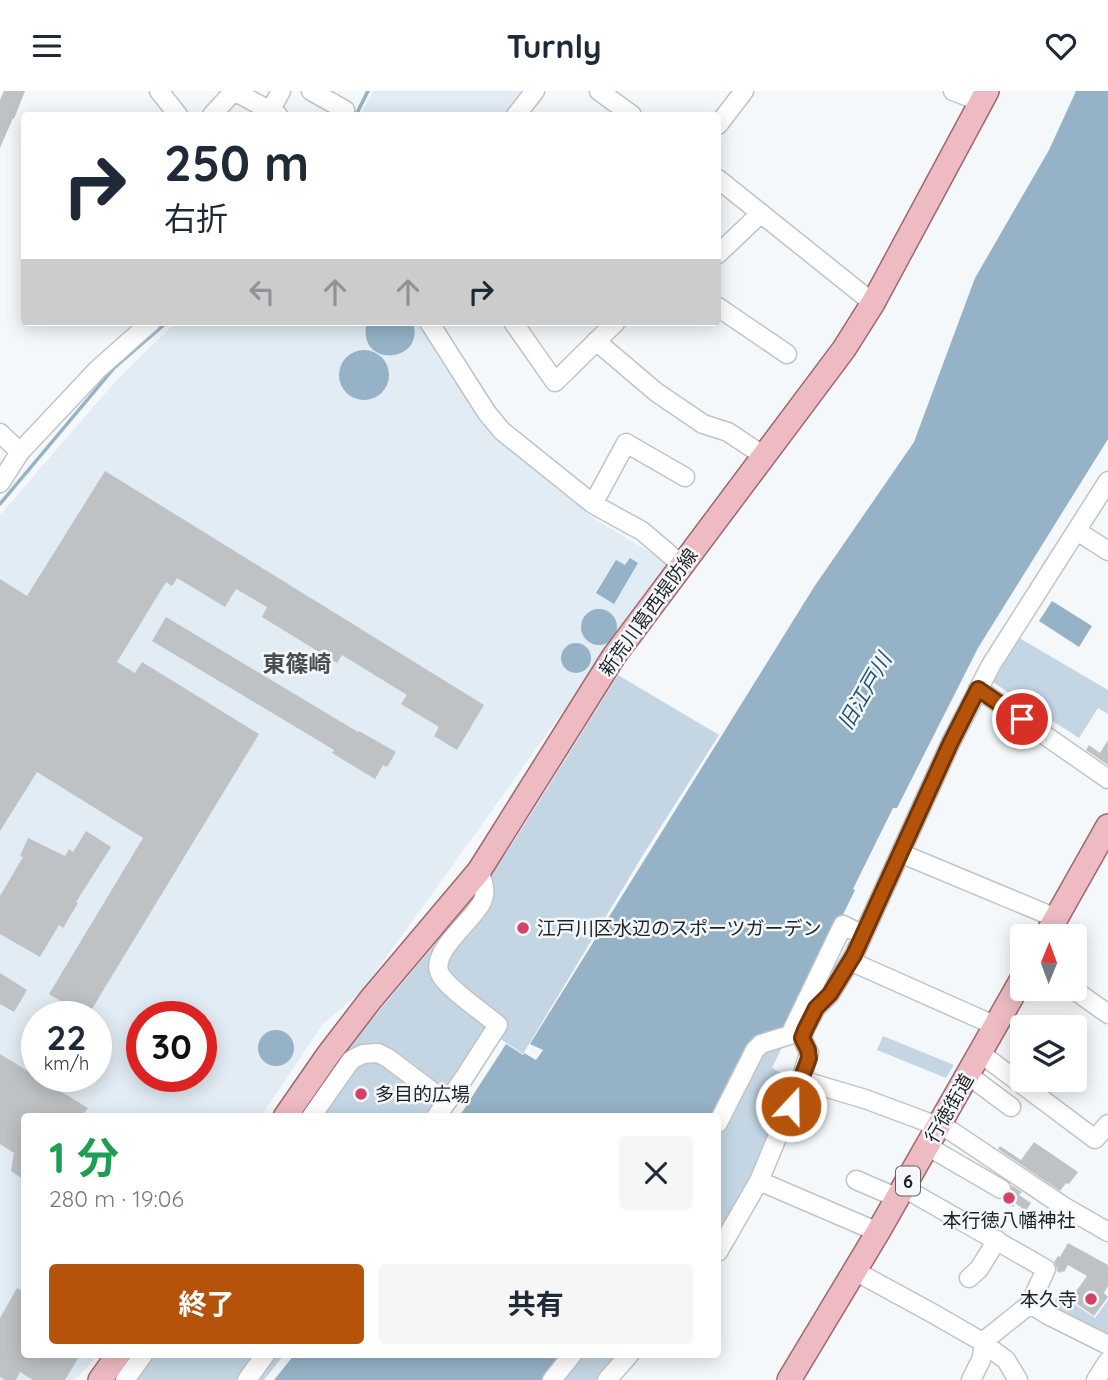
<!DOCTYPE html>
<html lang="ja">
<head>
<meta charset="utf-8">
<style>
	body { margin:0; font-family:Quicksand,"Noto Sans JP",sans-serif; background:#f6f6f7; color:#1f2937; height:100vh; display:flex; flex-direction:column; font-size:26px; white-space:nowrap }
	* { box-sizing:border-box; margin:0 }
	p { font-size:23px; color:#747a83 }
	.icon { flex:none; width:38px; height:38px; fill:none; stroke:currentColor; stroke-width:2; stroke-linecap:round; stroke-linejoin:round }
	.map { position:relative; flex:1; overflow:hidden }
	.sheet { position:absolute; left:21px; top:1022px; width:700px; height:245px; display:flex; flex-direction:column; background:#fff; border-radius:7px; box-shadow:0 4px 18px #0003 }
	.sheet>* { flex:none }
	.hud { position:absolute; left:21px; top:21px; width:700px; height:214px; border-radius:7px; box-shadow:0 4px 18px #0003; background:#fff; color:#1f2937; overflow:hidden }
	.needle { width:46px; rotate:1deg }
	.tools { position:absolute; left:1010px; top:833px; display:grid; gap:14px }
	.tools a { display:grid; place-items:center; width:77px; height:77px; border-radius:7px; background:#fff; box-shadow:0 4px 18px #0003; font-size:35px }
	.speed { position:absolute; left:21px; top:910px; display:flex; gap:14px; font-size:35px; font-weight:700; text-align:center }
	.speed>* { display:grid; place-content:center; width:91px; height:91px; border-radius:50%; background:#fff; box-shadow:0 4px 18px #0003; line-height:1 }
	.speed small { font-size:18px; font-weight:400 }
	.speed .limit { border:10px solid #d22; background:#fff; color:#111 }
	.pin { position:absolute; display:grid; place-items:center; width:60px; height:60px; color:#fff; margin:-30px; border:4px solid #fff; border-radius:50%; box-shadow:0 2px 7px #0007 }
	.me { position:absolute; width:77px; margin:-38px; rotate:21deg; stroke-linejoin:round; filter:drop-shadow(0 0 5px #0008) }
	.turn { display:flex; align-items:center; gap:24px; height:147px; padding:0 28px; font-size:32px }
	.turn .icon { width:91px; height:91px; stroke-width:2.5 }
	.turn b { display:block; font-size:49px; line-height:60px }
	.lanes { display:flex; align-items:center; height:66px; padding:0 28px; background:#0003; justify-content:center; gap:35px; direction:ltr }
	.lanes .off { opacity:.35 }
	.round { display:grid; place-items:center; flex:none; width:74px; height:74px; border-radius:7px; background:#f6f6f7 }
	.summary { display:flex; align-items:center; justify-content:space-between; height:119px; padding:0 28px }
	h1 { font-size:42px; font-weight:700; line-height:52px; color:#1e9e55 }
	.cta { display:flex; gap:14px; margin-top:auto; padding:14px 28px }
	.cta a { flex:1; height:80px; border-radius:7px; background:#b45309; color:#fff; font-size:28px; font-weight:700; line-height:80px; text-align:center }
	.cta a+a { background:#f6f6f7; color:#1f2937 }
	header { display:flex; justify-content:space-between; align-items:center; height:91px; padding:0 28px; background:#fff; font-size:32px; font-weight:700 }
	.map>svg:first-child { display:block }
	.built { fill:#e2ecf4; fill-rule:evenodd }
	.green { fill:#c4d6e3 }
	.water { fill:#95b2c6 }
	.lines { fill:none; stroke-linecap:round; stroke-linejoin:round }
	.stream { stroke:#95b2c6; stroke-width:3.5 }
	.building { fill:#bec2c5 }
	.minor-casing { stroke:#c0c4c6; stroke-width:21 }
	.major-casing { stroke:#9e6770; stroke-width:26 }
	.minor { stroke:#fff; stroke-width:18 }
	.major { stroke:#eebbc2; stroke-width:23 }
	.route-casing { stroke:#753606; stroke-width:18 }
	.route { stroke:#b45309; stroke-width:12 }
	.poi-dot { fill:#d24365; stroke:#f4f8fb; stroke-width:2.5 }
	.labels { text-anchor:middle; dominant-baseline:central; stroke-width:5; stroke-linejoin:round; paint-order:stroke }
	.shield { fill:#f4f8fb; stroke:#5f6162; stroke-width:2 }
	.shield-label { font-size:18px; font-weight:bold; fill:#1f2021 }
	.street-label { font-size:19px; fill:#1f2021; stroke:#f4f8fb }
	.poi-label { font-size:19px; fill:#1f2021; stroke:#f4f8fb; text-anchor:start }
	.water-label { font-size:21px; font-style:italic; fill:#225271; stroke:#f4f8fb }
	.quarter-label { font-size:23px; font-weight:bold; fill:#4a4d4f; stroke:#f4f8fb }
</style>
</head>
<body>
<header><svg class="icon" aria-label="menu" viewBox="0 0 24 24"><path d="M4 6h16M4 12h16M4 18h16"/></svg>Turnly<svg class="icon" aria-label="heart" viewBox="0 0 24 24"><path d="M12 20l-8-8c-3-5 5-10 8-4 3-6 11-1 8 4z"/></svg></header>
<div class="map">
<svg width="1108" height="1289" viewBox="0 0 1108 1289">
	<rect width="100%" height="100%" fill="#f4f8fb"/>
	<path class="built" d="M 373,0 L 527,0 L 509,24 L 360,24 Z
		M 176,231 L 422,231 L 483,329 L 573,406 L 587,423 L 669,473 L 362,900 L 323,933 L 261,1025 L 24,1026 L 24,1264 L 98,1264 L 75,1289 L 0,1289 L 0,424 L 116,290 ZM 37,926 L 96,926 L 96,985 L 37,985 ZM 142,926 L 201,926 L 201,985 L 142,985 Z"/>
	<path class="green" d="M 1016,545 L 1108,599 L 1108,623 L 1098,617 L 1079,647 L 988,588 Z
		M 618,584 L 719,644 L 643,764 L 523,963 L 499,947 L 444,1025 L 300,1026 L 362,940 L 482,797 L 516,747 Z
		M 883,945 L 954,974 L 946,987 L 877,959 Z
		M 785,950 L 772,977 L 797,990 L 778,1038 L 718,1153 L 718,1042 L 759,963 Z
		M 1057,1207 L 1070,1215 L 1073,1212 L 1095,1227 L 1108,1209 L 1108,1249 L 1048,1219 Z
		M 134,1264 L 284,1264 L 264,1289 L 116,1289 Z
		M 577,1264 L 624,1264 L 602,1289 L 558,1289 Z"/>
	<path class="water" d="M 1076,0 L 1108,0 L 1108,348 L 978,557 L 897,717 L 893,717 L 853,798 L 855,799 L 802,907 L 790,937 L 768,943 L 714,1025 L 459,1026 L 506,953 L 523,964 L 524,962 L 536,969 L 543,959 L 530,953 L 814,496 L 914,351 L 975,187 L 1049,59 Z
		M 367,231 L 413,231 C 426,274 355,277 367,231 Z
		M339 284a25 25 0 1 1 50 0a25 25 0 1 1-50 0Z
		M 630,467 L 638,472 L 614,513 L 596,502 L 616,469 L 625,474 Z
		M 1052,510 L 1092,535 L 1079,556 L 1039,530 Z
		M581 536a18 18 0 1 1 36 0a18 18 0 1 1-36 0Z
		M561 567a15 15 0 1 1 30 0a15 15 0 1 1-30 0Z
		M258 957a18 18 0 1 1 36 0a18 18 0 1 1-36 0Z
		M 294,1264 L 565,1264 L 545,1289 L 274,1289 Z"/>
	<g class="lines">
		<path class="stream" d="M 356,24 L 368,0
			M 0,413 L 114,277 L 167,231"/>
	</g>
	<path class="building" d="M 4,0 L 25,0 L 14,28 L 13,27 L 0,57 L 0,9 Z
		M 105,380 L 484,614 L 457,659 L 434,645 L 439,636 L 401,613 L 407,604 L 342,564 L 337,572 L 262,526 L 267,516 L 236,498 L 225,516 L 177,487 L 172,495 L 166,491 L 117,571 L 135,582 L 142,571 L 259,643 L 87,926 L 49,903 L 143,747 L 37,681 L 0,740 L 0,488 L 27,505 Z
		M 166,526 L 358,641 L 359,640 L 396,661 L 387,676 L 383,674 L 375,688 L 332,662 L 334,659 L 152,550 Z
		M 1108,649 L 1108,674 L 1086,659 L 1089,654 L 1100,662 Z
		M 86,740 L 111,756 L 76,811 L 78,812 L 63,837 L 59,834 L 40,866 L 0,843 L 0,805 L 23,766 L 20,765 L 28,747 L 65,765 L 69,758 L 73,761 Z
		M 0,882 L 27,899 L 14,921 L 0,913 Z
		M 0,963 L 88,1017 L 82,1026 L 24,1026 L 24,1089 L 11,1080 L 14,1062 L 0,1053 Z
		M 1034,1051 L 1078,1081 L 1069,1093 L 1066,1092 L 1060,1100 L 998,1058 L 1000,1055 L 1021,1069 Z
		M 1011,1094 L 1022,1101 L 1019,1104 L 1031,1112 L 1026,1120 L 1015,1112 L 1013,1116 L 1003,1109 L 1010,1104 L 1012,1099 Z
		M 1068,1152 L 1108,1174 L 1108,1195 L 1104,1202 L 1108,1206 L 1094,1225 L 1074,1211 L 1078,1206 L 1074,1203 L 1087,1185 L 1068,1174 L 1064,1181 L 1062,1180 L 1061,1182 L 1057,1180 L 1057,1177 L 1054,1171 L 1058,1165 L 1060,1166 Z
		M 17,1197 L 24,1201 L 24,1264 L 80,1264 L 65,1289 L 33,1289 L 20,1281 L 16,1289 L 5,1289 L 0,1286 L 0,1227 Z"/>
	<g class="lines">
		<g class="minor-casing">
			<path id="minor" d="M 159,0 L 178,24
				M 234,0 L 278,24
				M 311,0 L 345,19
				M 599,0 L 632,24
				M 953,0 L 982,11
				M 212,24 L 234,0
				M 268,24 L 281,0
				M 516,24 L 535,0
				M 718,34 L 744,0
				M 718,88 L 873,212
				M 718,163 L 761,122
				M 718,216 L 787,263
				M 429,231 L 487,322 L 502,340 L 593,413 L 642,440 L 682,474
				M 513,231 L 555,291 L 616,231
				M 596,250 L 656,301 L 703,333 L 728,341 L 764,365
				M 0,342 L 20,361
				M 0,392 L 20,361 L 98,278 L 151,231
				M 593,413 L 626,352 L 685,386
				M 1077,440 L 1108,460
				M 978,598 L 1108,688
				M 900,762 L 1056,827
				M 850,870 L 996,935
				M 1073,898 L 1108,923
				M 980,962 L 1095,1048 L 1108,1033
				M 968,984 L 1011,1016
				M 801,989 L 865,1008 L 951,1040 L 1063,1115 L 1108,1141
				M 311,1026 L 351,969 L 363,963 L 378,962 L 388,967 L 446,1011
				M 436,1026 L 462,990 L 498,934 C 484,922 448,898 440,883 C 429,861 473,830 482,811 C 487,800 483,790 479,780
				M 718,1032 L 755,959 L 761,953 L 790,944 L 843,834 L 863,844
				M 927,1055 L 1001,1098
				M 856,1089 L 898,1107
				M 759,1090 L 878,1141
				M 904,1097 L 1046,1178 L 1030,1213 L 985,1249 L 981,1269 L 971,1289
				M 718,1161 L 759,1090 L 801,989 L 809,962 L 802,947 L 805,938 L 816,917 L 830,903 L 854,864 L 951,651 L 991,574 L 1108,390
				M 855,1180 L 932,1222 L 979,1249 L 1006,1269 L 1018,1289
				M 969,1187 L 979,1178 L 997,1149
				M 1030,1213 L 1048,1224 L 1108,1254
				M 125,1289 L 143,1264
				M 247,1289 L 265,1264
				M 552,1289 L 572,1264
				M 607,1289 L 629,1264
				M 1096,1289 L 1108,1270"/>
		</g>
		<g class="major-casing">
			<path id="major" d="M 1046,845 L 1108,735
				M 285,1026 L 328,964 L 371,908 L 479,780 L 614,565 L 844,258 L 873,212 L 987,0
				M 100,1289 L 118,1264
				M 789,1289 L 878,1141 L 1022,888"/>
		</g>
		<use href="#minor" class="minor"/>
		<use href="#major" class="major"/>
	</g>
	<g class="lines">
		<g class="route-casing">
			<path id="route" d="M 791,1015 L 809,967 L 808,959 L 802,947 L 805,939 L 816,917 L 830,903 L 854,864 L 951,651 L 978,598 L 1022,628"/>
		</g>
		<use href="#route" class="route"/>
	</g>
	<g class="poi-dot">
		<circle cx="523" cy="837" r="7"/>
		<circle cx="361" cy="1003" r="7"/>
		<circle cx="1009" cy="1107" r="7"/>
		<circle cx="1091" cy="1208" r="7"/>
	</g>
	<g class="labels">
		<rect class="shield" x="896" y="1075.5" width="24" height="29" rx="5"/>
		<g class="shield-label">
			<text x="908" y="1090">6</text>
		</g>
		<g class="street-label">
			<text transform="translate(648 521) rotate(-54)">新荒川葛西堤防線</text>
			<text transform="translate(949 1017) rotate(-60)">行徳街道</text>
		</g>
		<g class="poi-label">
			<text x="537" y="837">江戸川区水辺のスポーツガーデン</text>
			<text x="375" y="1003">多目的広場</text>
			<text x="1009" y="1129" text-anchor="middle">本行徳八幡神社</text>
			<text x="1077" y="1208" text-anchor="end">本久寺</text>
		</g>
		<g class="water-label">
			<text transform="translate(864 600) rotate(-60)">旧江戸川</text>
		</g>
		<g class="quarter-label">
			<text x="297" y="572">東篠崎</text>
		</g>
	</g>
</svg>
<div class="tools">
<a><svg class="needle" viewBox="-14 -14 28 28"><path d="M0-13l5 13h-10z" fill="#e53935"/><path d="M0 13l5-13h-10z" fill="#747a83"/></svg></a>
<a><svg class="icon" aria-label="layers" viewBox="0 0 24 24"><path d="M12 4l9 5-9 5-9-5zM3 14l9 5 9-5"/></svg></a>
</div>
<div class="speed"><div>22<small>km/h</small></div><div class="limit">30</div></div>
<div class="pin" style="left:1022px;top:628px;background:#d93025"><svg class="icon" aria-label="arrive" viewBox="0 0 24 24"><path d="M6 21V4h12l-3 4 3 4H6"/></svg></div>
<svg class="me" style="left:791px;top:1015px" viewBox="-20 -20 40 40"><circle r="17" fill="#b45309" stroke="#fff" stroke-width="3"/><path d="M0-11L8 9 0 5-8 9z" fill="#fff"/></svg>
<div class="hud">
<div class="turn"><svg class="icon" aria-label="right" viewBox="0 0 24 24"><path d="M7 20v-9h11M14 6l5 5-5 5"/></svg><div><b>250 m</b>右折</div></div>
<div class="lanes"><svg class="icon off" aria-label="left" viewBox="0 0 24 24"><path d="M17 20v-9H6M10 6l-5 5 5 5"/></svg><svg class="icon off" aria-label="ahead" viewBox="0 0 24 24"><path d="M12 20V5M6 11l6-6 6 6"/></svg><svg class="icon off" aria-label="ahead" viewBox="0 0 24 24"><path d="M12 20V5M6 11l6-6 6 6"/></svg><svg class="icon" aria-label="right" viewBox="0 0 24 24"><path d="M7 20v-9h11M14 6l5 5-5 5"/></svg></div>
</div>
<section class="sheet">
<div class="summary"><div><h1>1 分</h1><p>280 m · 19:06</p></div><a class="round"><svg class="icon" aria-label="close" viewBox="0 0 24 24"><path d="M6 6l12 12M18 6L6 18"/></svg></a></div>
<div class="cta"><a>終了</a><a>共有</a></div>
</section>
</div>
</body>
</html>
